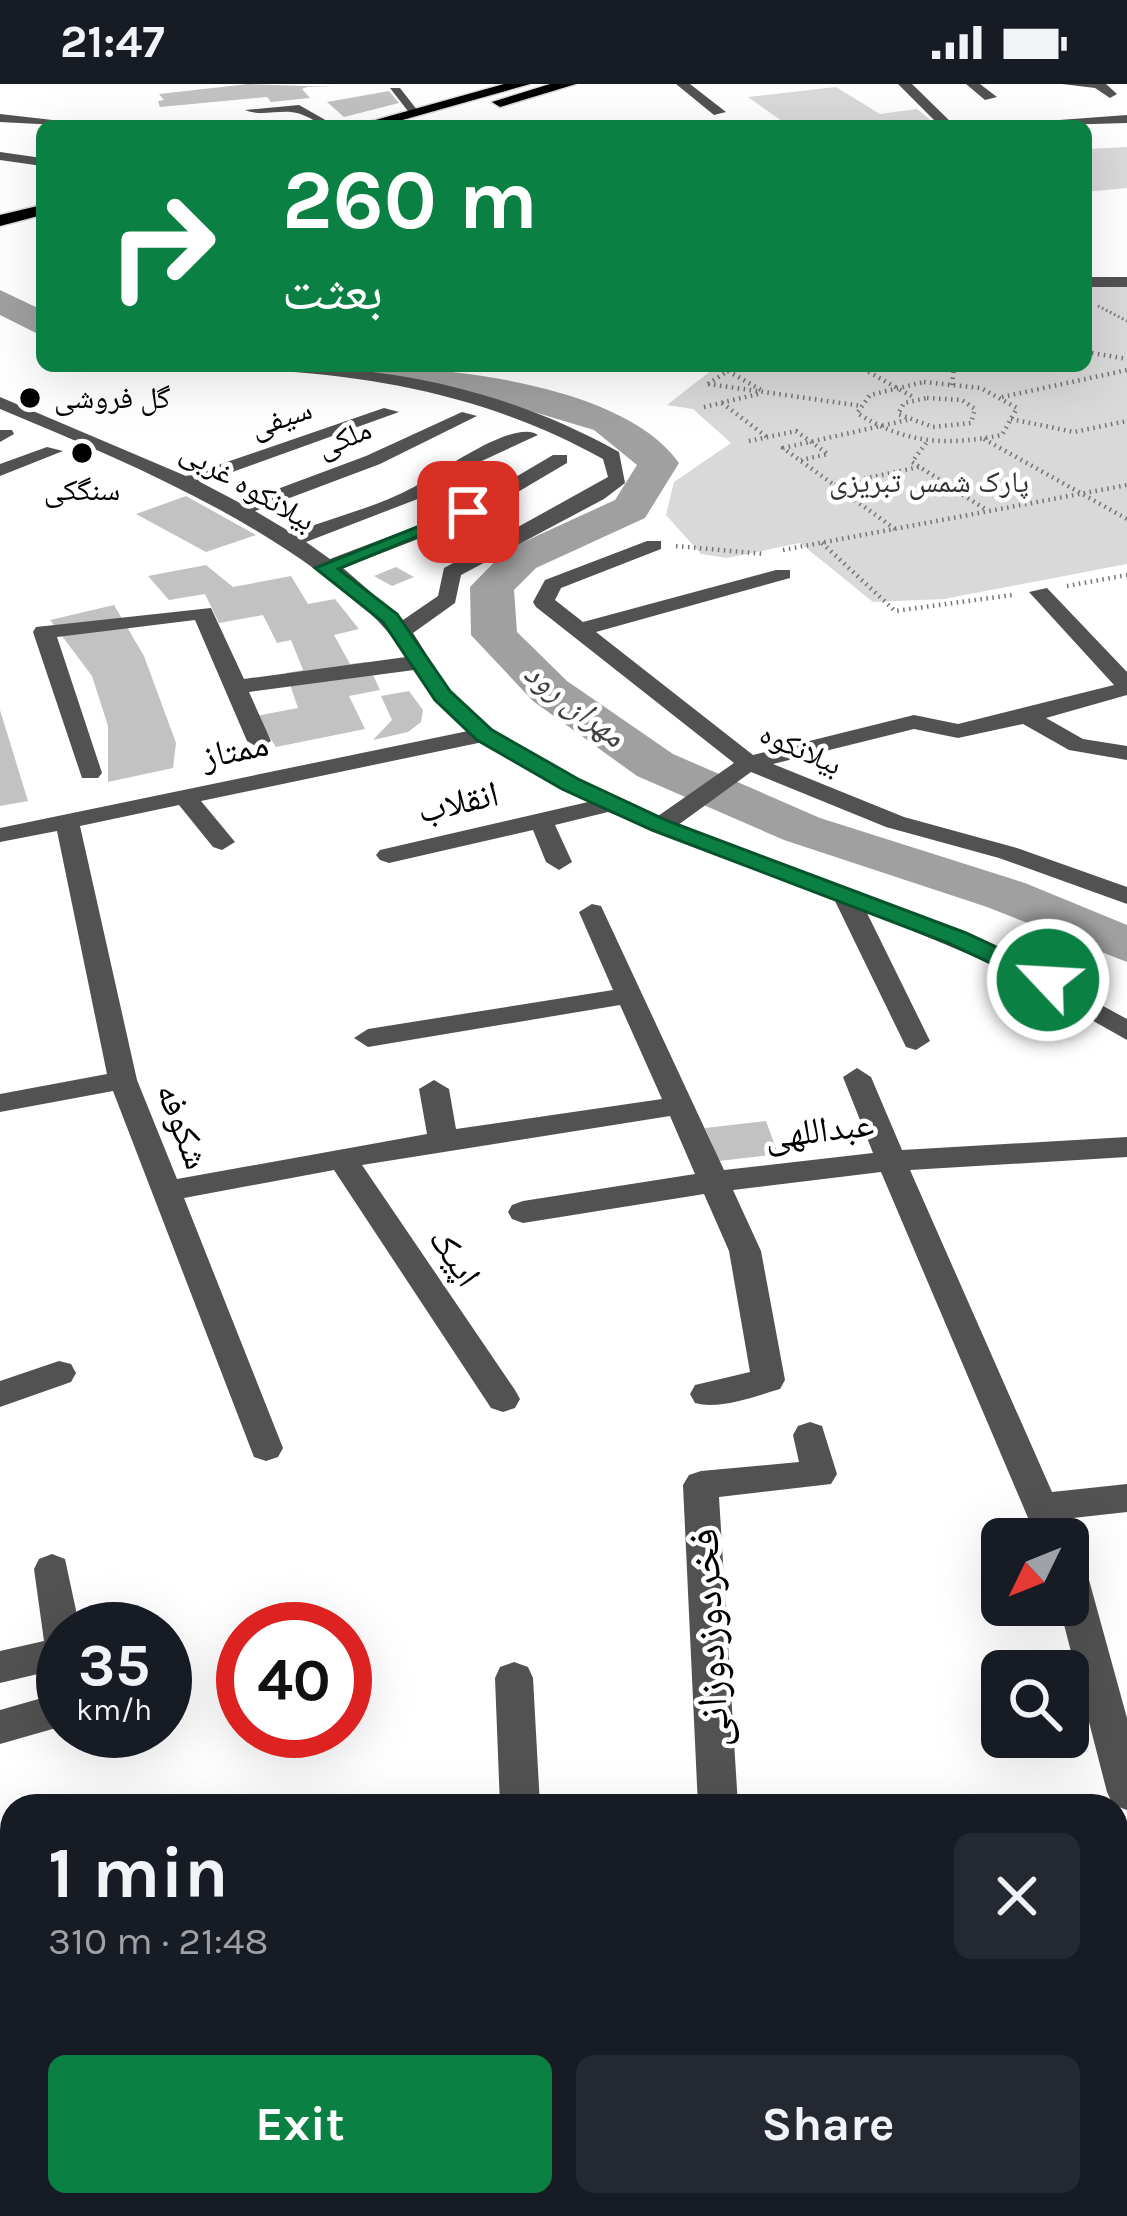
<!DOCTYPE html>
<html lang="en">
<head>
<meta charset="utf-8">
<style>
	body { margin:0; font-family:Karla,"Noto Naskh Arabic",sans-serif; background:#242831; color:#f1f3f6; height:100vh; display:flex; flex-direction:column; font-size:45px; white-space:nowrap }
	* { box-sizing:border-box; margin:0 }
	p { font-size:39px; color:#9ea1a6 }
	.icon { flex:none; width:66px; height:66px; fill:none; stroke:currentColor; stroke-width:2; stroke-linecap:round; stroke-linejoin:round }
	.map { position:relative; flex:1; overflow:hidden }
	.sheet { position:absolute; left:0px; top:1710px; width:1128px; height:423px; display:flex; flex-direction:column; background:#171b24; border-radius:36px 36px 0 0; box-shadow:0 12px 48px #0002 }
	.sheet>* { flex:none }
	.banner { position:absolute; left:36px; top:36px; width:1056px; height:252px; border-radius:18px; box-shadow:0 12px 48px #0002; background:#0b8043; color:#fff; overflow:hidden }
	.needle { width:78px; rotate:227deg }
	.buttons { position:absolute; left:981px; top:1434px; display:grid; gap:24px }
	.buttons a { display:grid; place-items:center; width:108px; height:108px; border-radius:18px; background:#171b24; box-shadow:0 12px 48px #0002; font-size:60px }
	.speed { position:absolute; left:36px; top:1518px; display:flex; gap:24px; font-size:60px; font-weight:700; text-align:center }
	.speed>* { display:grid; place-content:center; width:156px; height:156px; border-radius:50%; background:#171b24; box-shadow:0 12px 48px #0002; line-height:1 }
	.speed small { font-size:30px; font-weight:400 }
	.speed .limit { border:18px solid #d22; background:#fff; color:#111 }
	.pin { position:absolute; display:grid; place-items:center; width:102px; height:102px; color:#fff; margin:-51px; border-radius:24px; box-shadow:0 6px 18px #0006 }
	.me { position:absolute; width:132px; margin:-66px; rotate:295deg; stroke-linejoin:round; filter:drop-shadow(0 0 9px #0008) }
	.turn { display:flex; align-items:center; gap:42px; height:252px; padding:0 48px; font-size:54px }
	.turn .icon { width:156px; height:156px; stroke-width:2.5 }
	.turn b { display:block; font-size:84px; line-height:102px }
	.round { display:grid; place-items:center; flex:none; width:126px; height:126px; border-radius:18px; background:#242831 }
	.head { display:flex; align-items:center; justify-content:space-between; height:204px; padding:0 48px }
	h1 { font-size:72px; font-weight:700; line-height:90px }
	.cta { display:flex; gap:24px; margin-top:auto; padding:24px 48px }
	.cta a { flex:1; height:138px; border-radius:18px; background:#0b8043; color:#fff; font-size:48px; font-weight:700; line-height:138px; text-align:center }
	.cta a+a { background:#242831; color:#f1f3f6 }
	.status { display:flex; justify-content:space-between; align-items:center; height:84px; padding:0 60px; background:#171b24; direction:ltr }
	.status svg { height:33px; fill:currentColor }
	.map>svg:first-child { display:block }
	.green { fill:#d9d9d9 }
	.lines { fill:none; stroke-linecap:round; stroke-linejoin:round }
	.river { fill:#a0a0a0; fill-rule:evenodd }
	.building { fill:#c2c2c2 }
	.highway-casing { stroke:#dbdbdb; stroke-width:3 }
	.path-far1 { stroke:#747474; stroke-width:3; stroke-dasharray:1.5 3; stroke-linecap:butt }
	.path { stroke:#747474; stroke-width:4.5; stroke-dasharray:1.5 4.5; stroke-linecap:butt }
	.minor { fill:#525252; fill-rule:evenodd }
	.highway { fill:#000; fill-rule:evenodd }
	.route { fill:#0b8043; stroke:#07532c; stroke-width:3 }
	.poi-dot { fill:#000; stroke:#fff; stroke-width:4.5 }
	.labels { text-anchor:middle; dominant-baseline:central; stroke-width:9; stroke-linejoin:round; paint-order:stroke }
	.far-poi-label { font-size:30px; fill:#000; stroke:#fff; text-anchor:start }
	.far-street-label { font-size:30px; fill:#000; stroke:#fff }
	.far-park-label { font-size:30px; fill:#303030; stroke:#fff }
	.far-water-label { font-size:33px; font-style:italic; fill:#414141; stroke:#fff }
	.street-label { font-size:36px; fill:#000; stroke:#fff }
	.near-street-label { font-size:42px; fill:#000; stroke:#fff }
</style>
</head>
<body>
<div class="status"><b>21:47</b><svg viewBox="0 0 49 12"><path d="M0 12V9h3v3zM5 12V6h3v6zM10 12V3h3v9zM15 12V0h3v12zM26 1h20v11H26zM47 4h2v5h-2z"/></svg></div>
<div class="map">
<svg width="1127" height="2132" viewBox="0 0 1127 2132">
	<rect width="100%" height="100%" fill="#fff"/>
	<path class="green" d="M 836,3 L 880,30 L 917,25 L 938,42 L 789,42 L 748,13 Z
		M 1127,63 L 1127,104 L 1086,108 L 1086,65 Z
		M 1127,201 L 1127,480 L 944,515 L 873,518 L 800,459 L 727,474 L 701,470 L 666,431 L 674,398 L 731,359 L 693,325 L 667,321 L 717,282 L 1086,282 L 1086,202 Z"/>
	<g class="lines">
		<path class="river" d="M 0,206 L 42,226 L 42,252 L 0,231 Z
			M 354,282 C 443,282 624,300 679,379 L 645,434 L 536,484 L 514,506 L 517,548 L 567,597 L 673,670 L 820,734 L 1025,799 L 1127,841 L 1127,878 L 987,823 L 784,756 L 637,692 L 533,617 L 471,551 L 470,503 L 506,466 L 615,416 L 637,381 L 594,346 L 494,316 L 359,290 Z"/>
	</g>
	<path class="building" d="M 248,0 L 335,3 L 307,3 L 302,5 L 310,14 L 271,18 L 267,13 L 160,23 L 158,17 L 164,16 L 159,10 Z
		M 389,7 L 399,19 L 344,33 L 327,18 Z
		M 186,412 L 256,451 L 206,468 L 136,430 Z
		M 206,481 L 233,503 L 291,492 L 308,520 L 335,515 L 359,545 L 334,551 L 350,580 L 367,578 L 380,606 L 349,612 L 365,645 L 276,663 L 256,632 L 298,624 L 286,589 L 303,586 L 291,556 L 277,559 L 263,531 L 219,539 L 205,510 L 169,516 L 148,492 Z
		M 396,483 L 414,493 L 392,502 L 374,492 Z
		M 114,521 L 144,572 L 176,659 L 173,684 L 108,698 L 108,642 L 92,592 L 50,536 Z
		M 409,607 L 423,626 L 421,638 L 408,648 L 373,656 L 392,636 L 381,612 Z
		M 0,626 L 28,717 L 0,722 Z
		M 766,1037 L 778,1070 L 719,1077 L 705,1044 Z"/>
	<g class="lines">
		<g class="highway-casing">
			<path id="highway" d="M 504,0 L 530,0 L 381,42 L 354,42 Z
				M 550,0 L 576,0 L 500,23 L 492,18 Z
				M 42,121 L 42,131 L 0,142 L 0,131 Z"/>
		</g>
		<path class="path-far1" d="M 1098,222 L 1127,237"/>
		<path class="path" d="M 1086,268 L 1127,275
			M 858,282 L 915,314
			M 728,287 L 761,306
			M 924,298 L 981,304 L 1017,324 L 1002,351 C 946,362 906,360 857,329 L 870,311 Z
			M 708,300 L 862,322
			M 708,300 L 735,282
			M 952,301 L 954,282
			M 1002,313 L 1127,286
			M 927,314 L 962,316 L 975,325 L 971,339 L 933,343 L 898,330 L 904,319 Z
			M 722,319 L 767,353
			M 704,323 L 758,310
			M 1011,335 L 1074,348 L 1127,337
			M 984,355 L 1127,435
			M 749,357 L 796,347 L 828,370 L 801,376
			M 926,359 L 912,378 L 985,425
			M 835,401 L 919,383
			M 895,445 L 783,364 L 907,336
			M 822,459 L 895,527 L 1012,511
			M 676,462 L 764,470
			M 783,466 L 1127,401
			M 1067,502 L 1127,491"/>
		<path class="minor" d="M 676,0 L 690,0 L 726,28 L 714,31 Z
			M 898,0 L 912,0 L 955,42 L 940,42 Z
			M 966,0 L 980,0 L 997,13 L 985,16 Z
			M 1062,0 L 1106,0 L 1117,10 L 1110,14 L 1095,4 Z
			M 390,4 L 400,4 L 421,31 L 411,31 Z
			M 299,21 L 336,42 C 318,42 312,33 297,29 C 280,25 261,33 245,26 Z
			M 0,30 L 70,38 L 77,42 L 0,38 Z
			M 1127,31 L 1127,39 L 1025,42 L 1032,38 Z
			M 0,68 L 42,74 L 42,82 L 0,76 Z
			M 1086,193 L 1127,193 L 1127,203 L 1086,203 Z
			M 273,282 C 396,282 511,308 619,368 L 625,399 L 604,415 L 461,491 L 455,519 L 413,549 C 427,570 438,593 455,612 C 508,667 589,702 658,732 L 734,679 L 536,523 L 533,518 L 545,496 L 647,457 L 661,457 L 661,465 L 561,504 L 555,516 L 583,538 L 776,486 L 790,486 L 790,494 L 596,548 L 753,671 L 914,631 L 958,640 L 1114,601 L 1029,508 L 1047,504 L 1127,588 L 1127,611 L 1046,634 L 1083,655 L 1127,662 L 1127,676 L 1069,666 L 1023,640 L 958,654 L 914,645 L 773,680 L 904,733 L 1017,764 L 1127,803 L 1127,820 L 999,774 L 886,743 L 751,688 L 678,741 L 969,849 L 1127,935 L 1127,956 L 994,881 L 866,827 L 930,957 L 916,966 L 906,963 L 834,815 L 608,728 L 555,741 L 572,778 L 559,786 L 546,778 L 533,746 L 389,779 L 380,776 L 376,771 L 380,766 L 588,718 L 483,658 L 201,717 L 235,758 L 222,766 L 213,763 L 179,721 L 80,742 L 137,996 L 177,1095 L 427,1050 L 419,1005 L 434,996 L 449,1005 L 456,1045 L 662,1015 L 620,921 L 368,963 L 354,954 L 368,945 L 613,906 L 579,828 L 592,820 L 601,822 L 724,1086 L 873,1069 L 843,993 L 857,984 L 871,993 L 902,1066 L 1127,1053 L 1127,1073 L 910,1086 L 1052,1408 L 1127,1400 L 1127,1428 L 1064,1435 L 1073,1455 L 1068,1465 L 1068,1455 L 1037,1455 L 881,1088 L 733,1106 L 761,1167 L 785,1296 L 780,1305 C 756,1312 719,1326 695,1319 L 690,1310 L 695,1301 L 750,1288 L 729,1167 L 704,1110 L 523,1139 L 512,1135 L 508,1128 L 512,1121 L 523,1117 L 695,1090 L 670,1032 L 362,1081 L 515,1306 L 520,1315 L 515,1324 L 503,1328 L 491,1324 L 334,1086 L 184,1114 L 283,1364 L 278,1373 L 266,1377 L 254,1373 L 113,1007 L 0,1028 L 0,1010 L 107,990 L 57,747 L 0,758 L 0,744 L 468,647 L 437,619 L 414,586 L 249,608 L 271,657 L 259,664 L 247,657 L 195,536 L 57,553 L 102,689 L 98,694 L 82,694 L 33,548 L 36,543 L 211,524 L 244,595 L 406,573 C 384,536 351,512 316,486 C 221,417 110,371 0,325 L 0,313 L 186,392 L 384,324 L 399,328 L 202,399 L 240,419 L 366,372 L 462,328 L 477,332 L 380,380 L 255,427 L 292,449 C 331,434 377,423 414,403 C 439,389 514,334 538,351 L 462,386 L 428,411 L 306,458 L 330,475 L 461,425 L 553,371 L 567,371 L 567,379 L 475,433 L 343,484 L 403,536 L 438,512 L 444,484 L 608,393 L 603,375 C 503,319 396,295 282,287 Z
			M 0,346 L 12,346 L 14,350 L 0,358 Z
			M 47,363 L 63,367 L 0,392 L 0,380 Z
			M 59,1277 L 71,1280 L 76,1289 L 71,1298 L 0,1323 L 0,1297 Z
			M 810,1338 L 822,1342 L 837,1390 L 831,1400 L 719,1413 L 738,1722 L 698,1722 L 683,1401 L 689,1391 L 701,1387 L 799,1378 L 793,1351 L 798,1342 Z
			M 52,1470 L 65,1475 L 80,1545 L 63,1545 L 63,1584 L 0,1599 L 0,1567 L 44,1557 L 34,1485 L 39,1475 Z
			M 1068,1470 L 1081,1475 L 1086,1485 L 1127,1634 L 1127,1726 L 1113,1721 L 1107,1708 L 1059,1521 L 1068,1521 Z
			M 514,1578 L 528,1583 L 533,1594 L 540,1722 L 500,1722 L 495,1594 L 500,1583 Z
			M 63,1608 L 63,1642 L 0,1660 L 0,1626 Z
			M 12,1836 L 12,1876 L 0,1880 L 0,1840 Z
			M 1116,1915 L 1127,1915 L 1127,1957 L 1116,1957 Z
			M 12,2018 L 12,2064 L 0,2066 L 0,2020 Z
			M 716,2121 L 762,2121 L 762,2132 L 714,2132 Z"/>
		<use href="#highway" class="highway"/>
	</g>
	<path class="route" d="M 462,425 L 477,428 L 338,485 L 397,530 L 450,607 L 492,646 L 578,695 L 668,737 L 966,849 L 1056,891 L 1060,896 L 1056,902 L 1039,902 L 948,859 L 652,746 L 562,705 L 477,656 L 435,616 L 383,538 L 315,484 Z"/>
	<g class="poi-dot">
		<circle cx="30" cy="314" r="12"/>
		<circle cx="82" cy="369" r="12"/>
	</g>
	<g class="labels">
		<g class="far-poi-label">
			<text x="54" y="314">گل فروشی</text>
			<text x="82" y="406" text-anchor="middle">سنگکی</text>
		</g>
		<g class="far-street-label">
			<text transform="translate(281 334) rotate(-19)">سیفی</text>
			<text transform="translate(344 354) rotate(-22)">ملکی</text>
			<text transform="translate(248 402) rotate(30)">بیلانکوه غربی</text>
			<text transform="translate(801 665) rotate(24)">بیلانکوه</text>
		</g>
		<g class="far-park-label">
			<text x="929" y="398">پارک شمس تبریزی</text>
		</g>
		<g class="far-water-label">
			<text transform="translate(575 620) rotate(38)">مهران رود</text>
		</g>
		<g class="street-label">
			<text transform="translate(235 666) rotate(-12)">ممتاز</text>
			<text transform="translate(458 718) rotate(-13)">انقلاب</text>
			<text transform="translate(183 1042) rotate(69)">شکوفه</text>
			<text transform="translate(819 1046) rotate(-7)">عبداللهی</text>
			<text transform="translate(455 1173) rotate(56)">اپیک</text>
		</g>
		<g class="near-street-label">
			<text transform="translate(709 1554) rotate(-93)">فخردوزدوزانی</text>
		</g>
	</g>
</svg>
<div class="buttons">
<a><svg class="needle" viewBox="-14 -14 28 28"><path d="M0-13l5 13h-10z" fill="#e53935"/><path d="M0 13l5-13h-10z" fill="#9ea1a6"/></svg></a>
<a><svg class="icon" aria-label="search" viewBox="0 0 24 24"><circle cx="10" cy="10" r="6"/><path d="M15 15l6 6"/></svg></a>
</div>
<div class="speed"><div>35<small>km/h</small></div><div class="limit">40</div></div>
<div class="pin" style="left:468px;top:428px;background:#d93025"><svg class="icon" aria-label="arrive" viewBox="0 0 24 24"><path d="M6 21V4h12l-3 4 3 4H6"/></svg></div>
<svg class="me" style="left:1048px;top:896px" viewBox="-20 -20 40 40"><circle r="17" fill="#0b8043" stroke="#fff" stroke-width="3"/><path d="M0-11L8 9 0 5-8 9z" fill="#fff"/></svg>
<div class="banner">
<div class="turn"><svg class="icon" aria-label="right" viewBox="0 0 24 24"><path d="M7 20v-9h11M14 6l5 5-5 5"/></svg><div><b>260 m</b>بعثت</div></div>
</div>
<section class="sheet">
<div class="head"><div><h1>1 min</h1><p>310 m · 21:48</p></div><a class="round"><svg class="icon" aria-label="close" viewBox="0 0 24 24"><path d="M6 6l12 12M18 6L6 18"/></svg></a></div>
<div class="cta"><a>Exit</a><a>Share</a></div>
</section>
</div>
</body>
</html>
